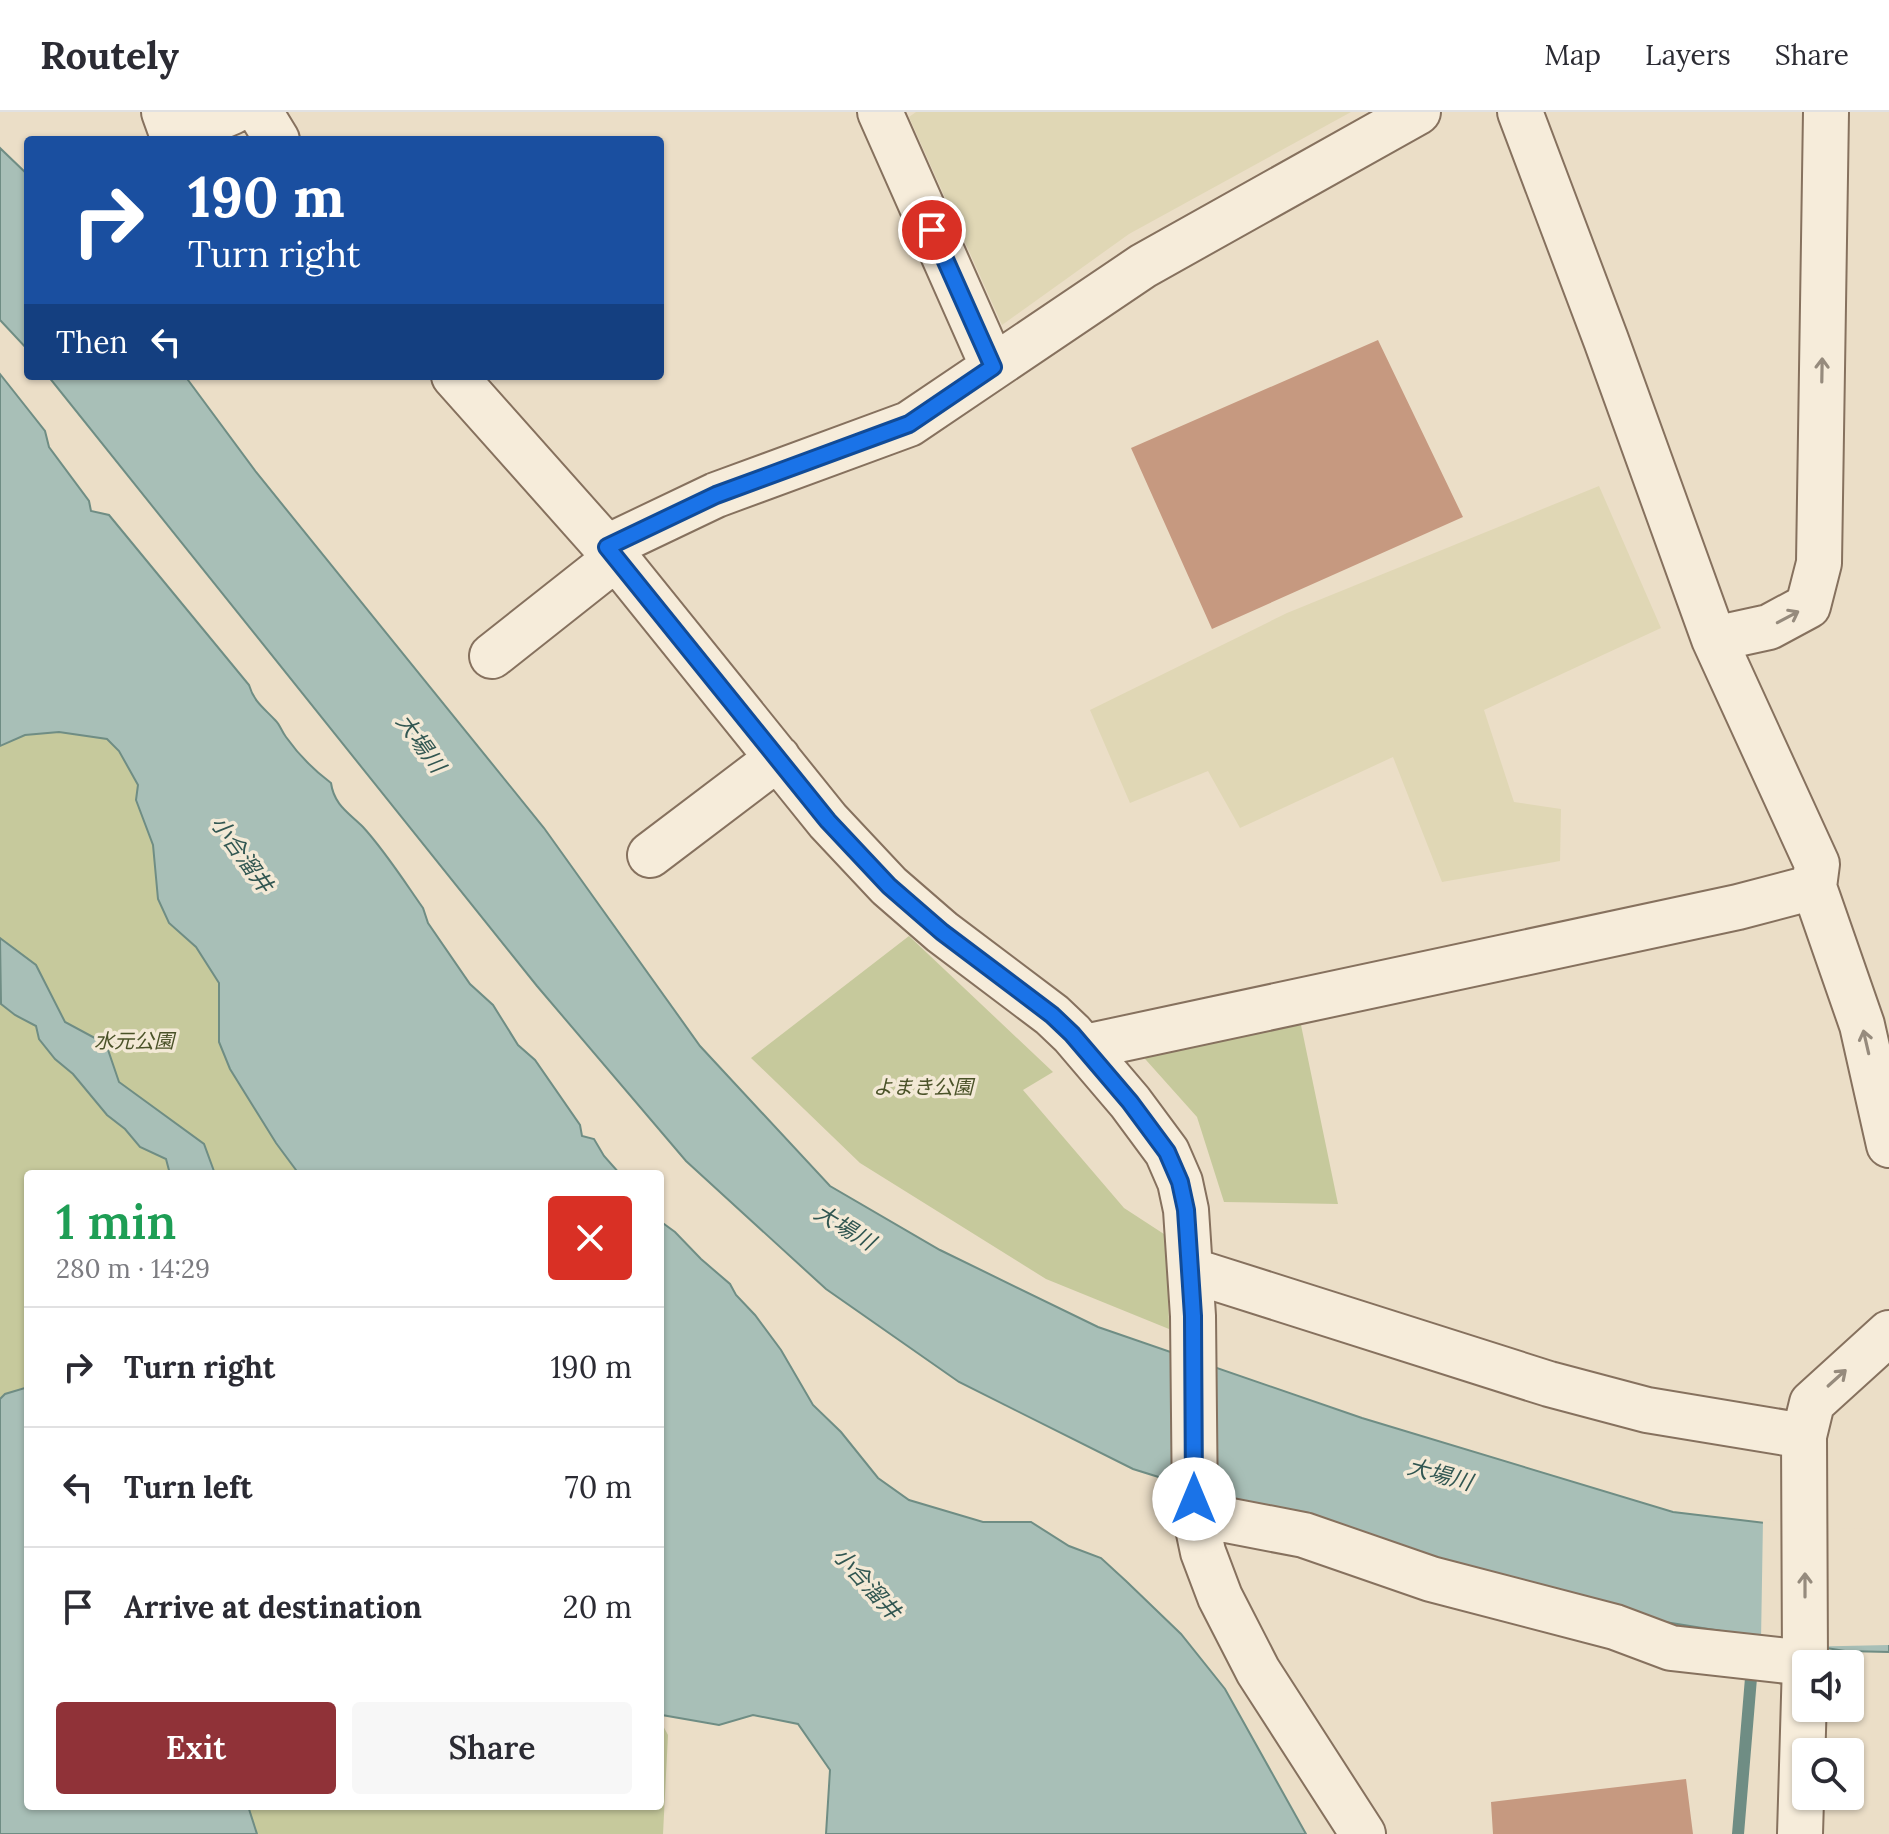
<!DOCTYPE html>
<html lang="en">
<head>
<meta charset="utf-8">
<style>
	body { margin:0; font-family:Lora,"Noto Sans JP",serif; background:#f7f7f7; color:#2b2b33; height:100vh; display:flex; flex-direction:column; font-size:30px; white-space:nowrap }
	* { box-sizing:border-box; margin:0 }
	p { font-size:26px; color:#7c7c81 }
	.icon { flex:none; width:44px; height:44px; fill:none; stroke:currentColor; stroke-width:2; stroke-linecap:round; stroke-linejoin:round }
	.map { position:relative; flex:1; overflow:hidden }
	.panel { position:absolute; left:24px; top:1058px; width:640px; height:640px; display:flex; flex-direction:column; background:#fff; border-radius:8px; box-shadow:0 2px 6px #0004 }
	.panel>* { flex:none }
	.top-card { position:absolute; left:24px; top:24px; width:640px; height:244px; border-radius:8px; box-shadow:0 2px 6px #0004; background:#1a4fa0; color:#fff; overflow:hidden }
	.buttons { position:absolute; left:1792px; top:1538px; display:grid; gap:16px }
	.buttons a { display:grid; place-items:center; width:72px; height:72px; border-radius:8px; background:#fff; box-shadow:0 2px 6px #0004; font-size:40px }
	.pin { position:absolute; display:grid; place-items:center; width:68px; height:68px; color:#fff; margin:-34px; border:4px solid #fff; border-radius:50%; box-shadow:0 2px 8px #0007 }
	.me { position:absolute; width:88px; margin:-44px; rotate:0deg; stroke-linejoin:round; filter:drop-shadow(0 0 6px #0008) }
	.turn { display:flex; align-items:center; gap:28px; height:168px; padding:0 32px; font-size:36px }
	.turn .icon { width:104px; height:104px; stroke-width:2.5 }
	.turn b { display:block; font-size:56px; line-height:68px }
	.then { display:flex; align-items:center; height:76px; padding:0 32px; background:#0003; gap:16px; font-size:30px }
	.round { display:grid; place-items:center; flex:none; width:84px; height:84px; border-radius:8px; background:#f7f7f7 }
	.head { display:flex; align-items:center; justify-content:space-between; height:136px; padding:0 32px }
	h1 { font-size:48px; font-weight:600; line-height:60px; color:#1e9e55 }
	.action { display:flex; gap:16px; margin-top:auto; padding:16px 32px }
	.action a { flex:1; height:92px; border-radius:8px; background:#903238; color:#fff; font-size:32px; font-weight:600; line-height:92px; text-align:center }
	.action a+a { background:#f7f7f7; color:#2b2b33 }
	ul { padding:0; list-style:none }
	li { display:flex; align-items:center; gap:24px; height:120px; padding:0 32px; border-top:2px solid #e1e1e2 }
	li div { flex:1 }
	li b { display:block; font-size:30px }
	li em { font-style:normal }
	header { display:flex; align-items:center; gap:48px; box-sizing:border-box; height:112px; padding:0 40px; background:#fff; border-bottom:2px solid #e1e1e2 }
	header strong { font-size:38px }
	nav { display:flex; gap:44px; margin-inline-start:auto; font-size:28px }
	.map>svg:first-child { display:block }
	.farmland { fill:#e0d7b5 }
	.green { fill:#c6c99c }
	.water { fill:#a8bfb7; stroke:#6f8d84; stroke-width:2 }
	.pier { fill:#ebdec7 }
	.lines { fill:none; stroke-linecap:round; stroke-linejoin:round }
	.stream { stroke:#6f8d84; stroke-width:12 }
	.building { fill:#c69980 }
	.minor-casing { stroke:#86715e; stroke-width:48 }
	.minor { stroke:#f6ecda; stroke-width:44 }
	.oneway { stroke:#968b7d }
	.route-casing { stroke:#114b97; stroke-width:20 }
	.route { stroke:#1a73e8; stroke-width:14 }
	.labels { text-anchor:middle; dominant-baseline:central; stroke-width:7; stroke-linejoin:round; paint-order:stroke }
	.park-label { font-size:20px; font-style:italic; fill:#4a5228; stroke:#f3e9d6 }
	.water-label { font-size:22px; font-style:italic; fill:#315651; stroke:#f3e9d6 }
</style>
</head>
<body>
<header>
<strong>Routely</strong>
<nav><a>Map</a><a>Layers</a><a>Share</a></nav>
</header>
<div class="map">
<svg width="1889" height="1722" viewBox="0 0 1889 1722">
	<rect width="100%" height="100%" fill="#ebdec7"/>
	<path class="farmland" d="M 916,0 L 1351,0 L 1129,122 L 1002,213 L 909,5 Z
		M 1599,374 L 1661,516 L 1484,598 L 1514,690 L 1561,697 L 1560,749 L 1442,770 L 1393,645 L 1240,716 L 1208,659 L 1130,691 L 1090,598 L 1287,501 Z"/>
	<path class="green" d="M 0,524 L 98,601 L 372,1062 L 28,1062 L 28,1694 L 660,1694 L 660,1608 L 668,1623 L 663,1722 L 0,1722 Z
		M 909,824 L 1053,960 L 1023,978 L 1124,1096 L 1167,1124 L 1169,1217 L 1046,1167 L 860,1051 L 751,946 Z
		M 1301,913 L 1338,1092 L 1224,1090 L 1197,1005 L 1138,939 Z"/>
	<path class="water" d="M 0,36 L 28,63 L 28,238 L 0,208 Z
		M 0,262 L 45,319 L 49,335 L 89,389 L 91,399 L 109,403 L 249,573 C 254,590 264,596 276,609 C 280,613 282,620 286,625 C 298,642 315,659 331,671 C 334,693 349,701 363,715 C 385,739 404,769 423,796 L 428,811 L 470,872 L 493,893 L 518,933 L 535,948 L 580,1013 L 582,1024 L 594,1027 L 604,1044 L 620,1062 L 299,1062 L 276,1031 L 230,957 L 219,930 L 219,871 L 196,835 L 169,811 L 158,787 L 153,733 L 136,688 L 138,673 L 119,639 L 107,627 L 59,620 L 25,623 L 0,634 Z
		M 48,264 L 185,264 L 256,360 L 544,716 L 700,934 L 830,1074 L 940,1138 L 1098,1215 L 1362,1306 L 1673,1400 L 1840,1420 L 1889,1422 L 1889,1540 L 1845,1539 L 1665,1510 L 1399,1440 L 1133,1357 L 959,1270 L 826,1177 L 686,1049 L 537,874 Z
		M 0,826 L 36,853 L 65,910 L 106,932 L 119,970 L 204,1032 L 215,1062 L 170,1062 L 166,1047 L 140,1035 L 125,1017 L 107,1003 L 73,962 L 55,947 L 39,927 L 36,914 L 15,903 L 1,892 Z
		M 660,1109 L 675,1120 L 701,1147 L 730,1172 L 736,1183 L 755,1203 L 781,1238 L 813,1293 L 841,1320 L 878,1366 L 909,1388 L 983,1410 L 1031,1410 L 1069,1434 L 1101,1446 L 1126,1469 L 1181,1522 L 1225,1577 L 1306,1722 L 826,1722 L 830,1658 L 798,1612 L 753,1603 L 719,1613 L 662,1603 L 660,1601 Z
		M 28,1275 L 28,1694 L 248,1694 L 257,1722 L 0,1722 L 0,1287 L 5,1282 Z"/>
	<path class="pier" d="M 1763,1407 L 1841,1416 L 1889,1418 L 1889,1533 L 1797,1535 L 1761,1529 Z"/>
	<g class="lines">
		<path class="stream" d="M 1738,1722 L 1752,1554"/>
	</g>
	<path class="building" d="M 1378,228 L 1463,405 L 1212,517 L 1131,336 Z
		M 1686,1667 L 1693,1722 L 1493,1722 L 1491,1690 Z"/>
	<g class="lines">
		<g class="minor-casing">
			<path id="minor" d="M 164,0 L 173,25 L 232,0
				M 260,0 L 277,28
				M 880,0 L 993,255
				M 1520,0 L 1606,228 L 1714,527 L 1817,752 L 1814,775 L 1862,913 L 1889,1033
				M 454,264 L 616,446 L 828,709 L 889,774 L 942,820 L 1052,903 L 1072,922 L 1130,990 L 1167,1040 L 1180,1070 L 1186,1098 L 1193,1204 L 1195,1402 L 1203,1440 L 1220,1485 L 1258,1559 L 1363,1722
				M 607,435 L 716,383 L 909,312 L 1143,154 L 1418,0
				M 1714,527 L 1769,515 L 1808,494 L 1819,451 L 1826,0
				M 492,544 L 616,446
				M 650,743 L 778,646
				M 1085,935 L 1738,795 L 1814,775
				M 1190,1158 L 1549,1272 L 1647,1298 L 1804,1324
				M 1195,1402 L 1304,1423 L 1431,1467 L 1615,1515 L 1671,1536 L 1805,1551
				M 1800,1722 L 1805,1551 L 1804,1324 L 1812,1291 L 1889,1221"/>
		</g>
		<use href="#minor" class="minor"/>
	</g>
	<defs><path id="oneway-shaft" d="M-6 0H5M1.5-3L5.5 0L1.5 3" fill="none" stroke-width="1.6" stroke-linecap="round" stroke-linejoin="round" transform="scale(2)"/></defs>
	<g class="oneway">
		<use href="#oneway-shaft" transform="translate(1822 258) rotate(-89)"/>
		<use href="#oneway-shaft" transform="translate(1788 505) rotate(-28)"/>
		<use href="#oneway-shaft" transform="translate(1866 930) rotate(-103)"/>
		<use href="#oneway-shaft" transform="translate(1837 1266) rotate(-42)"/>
		<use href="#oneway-shaft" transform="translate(1805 1473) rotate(-90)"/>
	</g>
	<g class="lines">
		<g class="route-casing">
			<path id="route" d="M 932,118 L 993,255 L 909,312 L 716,383 L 607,435 L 828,709 L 889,774 L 942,820 L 1052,903 L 1072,922 L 1130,990 L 1167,1040 L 1180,1070 L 1186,1098 L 1193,1204 L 1194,1387"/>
		</g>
		<use href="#route" class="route"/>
	</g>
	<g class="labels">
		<g class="park-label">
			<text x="134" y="928">水元公園</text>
			<text x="923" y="974">よまき公園</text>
		</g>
		<g class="water-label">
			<text transform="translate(421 631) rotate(54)">大場川</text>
			<text transform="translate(242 742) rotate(54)">小合溜井</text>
			<text transform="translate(845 1115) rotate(31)">大場川</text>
			<text transform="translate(1440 1362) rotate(15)">大場川</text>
			<text transform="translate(867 1471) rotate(48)">小合溜井</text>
		</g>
	</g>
</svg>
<div class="buttons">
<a><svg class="icon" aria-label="sound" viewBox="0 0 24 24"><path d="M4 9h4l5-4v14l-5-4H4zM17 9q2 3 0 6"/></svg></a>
<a><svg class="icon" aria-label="search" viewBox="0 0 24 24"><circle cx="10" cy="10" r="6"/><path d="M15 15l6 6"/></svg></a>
</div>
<div class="pin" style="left:932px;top:118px;background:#d93025"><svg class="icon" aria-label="arrive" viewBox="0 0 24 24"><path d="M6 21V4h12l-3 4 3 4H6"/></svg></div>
<svg class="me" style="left:1194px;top:1387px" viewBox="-20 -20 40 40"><circle r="19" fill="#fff"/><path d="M0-13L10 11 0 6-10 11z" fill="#1a73e8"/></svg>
<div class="top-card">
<div class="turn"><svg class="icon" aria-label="right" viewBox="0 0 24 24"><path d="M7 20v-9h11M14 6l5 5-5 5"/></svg><div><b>190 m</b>Turn right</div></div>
<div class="then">Then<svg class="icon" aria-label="left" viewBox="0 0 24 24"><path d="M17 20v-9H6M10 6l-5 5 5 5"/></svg></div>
</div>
<section class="panel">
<div class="head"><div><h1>1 min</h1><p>280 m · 14:29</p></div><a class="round" style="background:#d93025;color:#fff"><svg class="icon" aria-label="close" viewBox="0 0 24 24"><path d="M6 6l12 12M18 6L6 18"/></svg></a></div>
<ul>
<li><svg class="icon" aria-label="right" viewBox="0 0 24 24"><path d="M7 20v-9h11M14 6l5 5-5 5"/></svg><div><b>Turn right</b></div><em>190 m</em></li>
<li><svg class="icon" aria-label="left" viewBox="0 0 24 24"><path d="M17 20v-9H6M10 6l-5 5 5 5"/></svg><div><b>Turn left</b></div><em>70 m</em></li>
<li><svg class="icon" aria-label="arrive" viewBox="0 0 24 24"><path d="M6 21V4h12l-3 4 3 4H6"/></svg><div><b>Arrive at destination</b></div><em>20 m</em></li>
</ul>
<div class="action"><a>Exit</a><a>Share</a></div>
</section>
</div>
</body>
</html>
